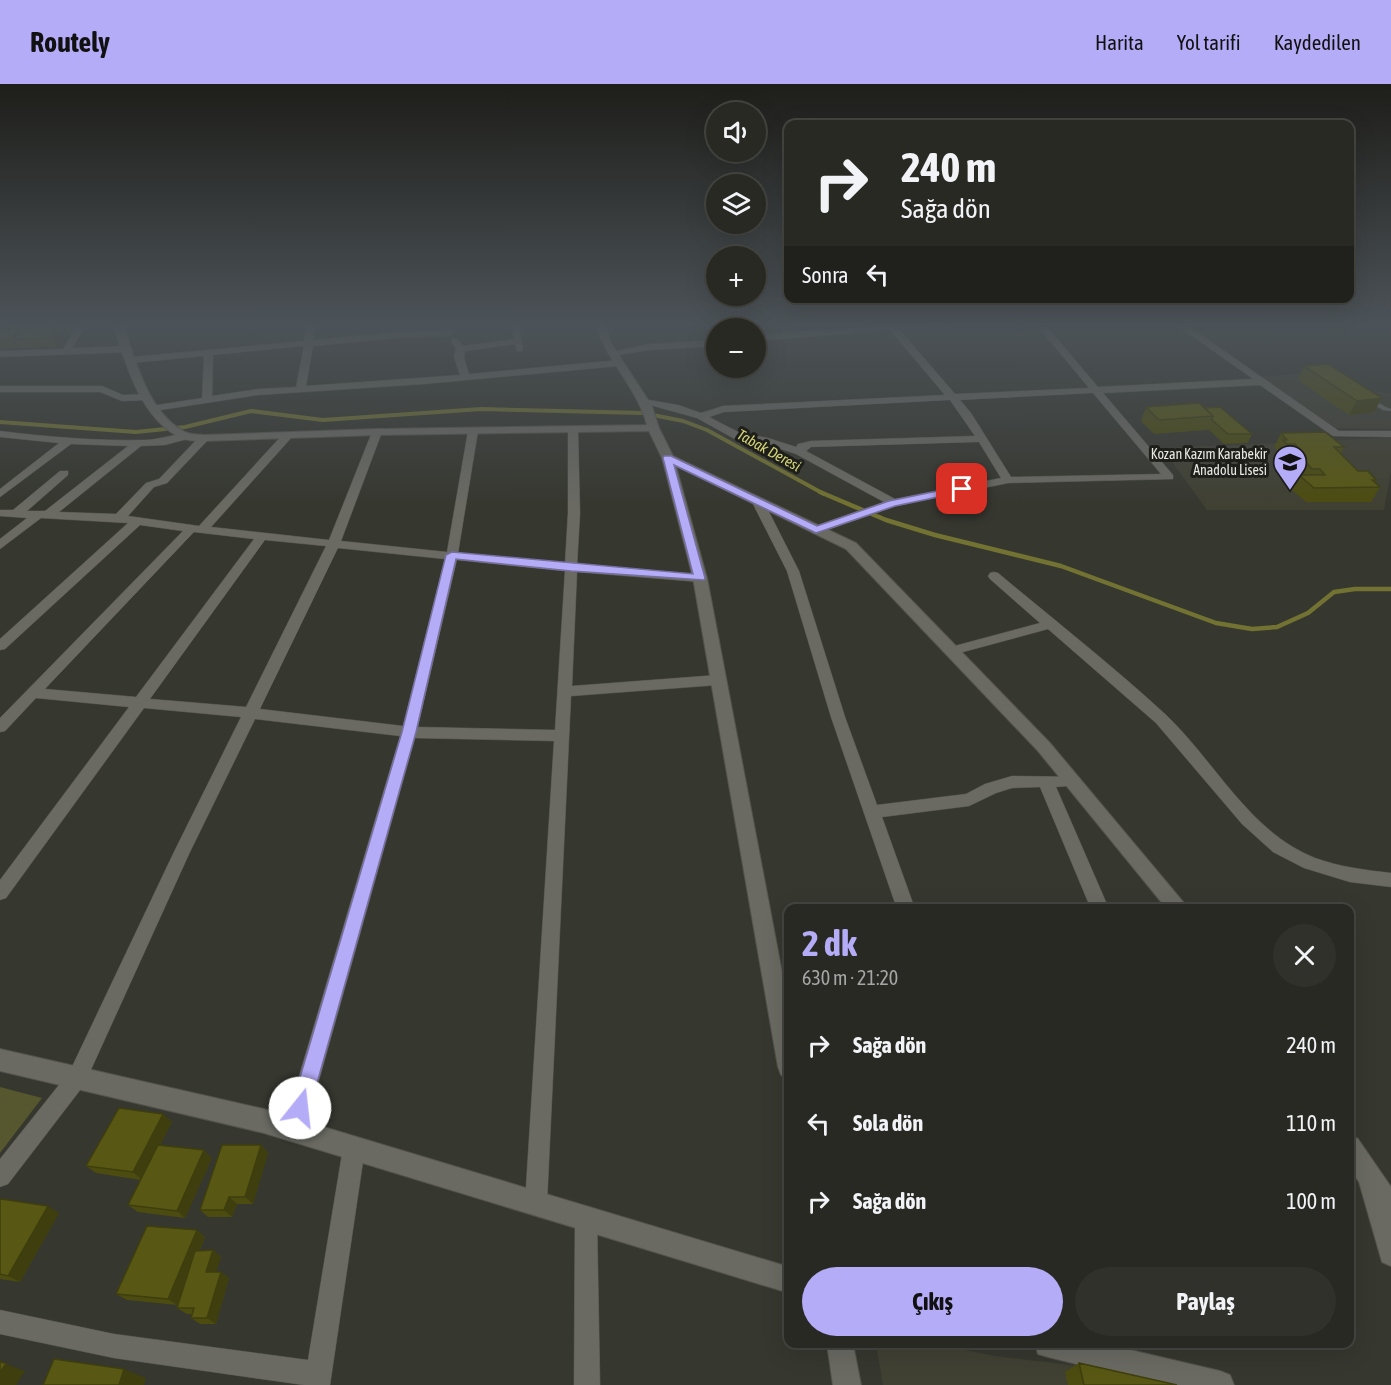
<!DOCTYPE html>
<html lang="tr">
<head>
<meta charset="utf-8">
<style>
	body { margin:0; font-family:"Asap Condensed",sans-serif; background:#30312b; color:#f1f3f6; height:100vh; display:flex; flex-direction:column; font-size:22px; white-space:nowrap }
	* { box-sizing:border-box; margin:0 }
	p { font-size:20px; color:#a5a6a6 }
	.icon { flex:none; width:33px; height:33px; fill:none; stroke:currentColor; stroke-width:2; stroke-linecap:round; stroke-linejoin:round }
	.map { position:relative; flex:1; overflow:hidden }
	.sheet { position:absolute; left:784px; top:820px; width:570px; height:444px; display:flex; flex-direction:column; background:#282923; border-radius:12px; box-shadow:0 6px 24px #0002,0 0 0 2px #444541 }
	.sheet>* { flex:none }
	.hud { position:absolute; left:784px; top:36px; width:570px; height:183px; border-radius:12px; box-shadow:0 6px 24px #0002,0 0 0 2px #444541; background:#282923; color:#f1f3f6; overflow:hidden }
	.fabs { position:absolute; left:706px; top:18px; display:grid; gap:12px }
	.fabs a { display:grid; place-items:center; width:60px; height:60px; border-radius:50%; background:#282923; box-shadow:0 6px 24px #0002,0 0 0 2px #444541; font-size:30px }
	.pin { position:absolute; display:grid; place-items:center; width:51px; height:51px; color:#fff; margin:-26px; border-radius:12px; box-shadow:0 3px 9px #0006 }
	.me { position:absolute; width:66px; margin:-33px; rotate:16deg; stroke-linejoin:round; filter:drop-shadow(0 0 4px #0008) }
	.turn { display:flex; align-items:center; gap:21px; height:126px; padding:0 18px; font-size:27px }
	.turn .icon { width:78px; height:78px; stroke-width:2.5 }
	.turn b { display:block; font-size:42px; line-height:51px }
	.then { display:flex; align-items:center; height:57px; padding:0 18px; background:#0003; gap:12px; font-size:22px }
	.round { display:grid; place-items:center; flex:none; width:63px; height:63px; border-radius:32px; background:#30312b }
	.headline { display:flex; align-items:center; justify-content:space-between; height:102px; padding:0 18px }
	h1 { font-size:36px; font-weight:700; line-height:45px; color:#b5acf8 }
	.primary-button { display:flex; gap:12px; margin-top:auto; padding:12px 18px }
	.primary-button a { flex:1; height:69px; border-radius:36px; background:#b5acf8; color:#111; font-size:24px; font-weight:700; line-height:69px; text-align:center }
	.primary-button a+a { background:#30312b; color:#f1f3f6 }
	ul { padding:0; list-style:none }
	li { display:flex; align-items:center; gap:18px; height:78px; padding:0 18px }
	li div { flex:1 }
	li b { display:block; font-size:22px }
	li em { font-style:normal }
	header { display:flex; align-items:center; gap:36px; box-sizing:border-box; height:84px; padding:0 30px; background:#b5acf8; color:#111 }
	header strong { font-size:28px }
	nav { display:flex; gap:33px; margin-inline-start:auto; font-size:21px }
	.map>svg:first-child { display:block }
	.built { fill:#404033 }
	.green { fill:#56572e }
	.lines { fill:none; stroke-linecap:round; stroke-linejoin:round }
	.stream-far1 { stroke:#727232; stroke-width:4 }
	.stream { stroke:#727232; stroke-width:4.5 }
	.service-casing { stroke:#53534c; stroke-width:1 }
	.minor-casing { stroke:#53534c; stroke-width:1 }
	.tertiary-casing { stroke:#53534c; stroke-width:2 }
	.service { fill:#6a6a63; fill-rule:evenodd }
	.minor { fill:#6a6a63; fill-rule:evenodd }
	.tertiary { fill:#6a6a63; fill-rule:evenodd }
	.wall { fill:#4c4c11 }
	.shaded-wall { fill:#3e3e0e }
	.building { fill:#585814; stroke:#3e3e0e; stroke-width:1.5 }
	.route { fill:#b5acf8; stroke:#7670a1; stroke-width:1.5 }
	.labels { text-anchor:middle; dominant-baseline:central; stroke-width:6; stroke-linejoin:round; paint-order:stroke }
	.far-poi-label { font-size:14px; fill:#e8e8e3; stroke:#1e1e1a; text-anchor:end }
	.far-water-label { font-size:15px; font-style:italic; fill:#d3d476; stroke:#1e1e1a }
</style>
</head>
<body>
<header>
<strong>Routely</strong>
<nav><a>Harita</a><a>Yol tarifi</a><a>Kaydedilen</a></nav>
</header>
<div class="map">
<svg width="1391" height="1301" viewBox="0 0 1391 1301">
	<rect width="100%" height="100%" fill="#36372f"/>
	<path class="built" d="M 1336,286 L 1369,306 L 1391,309 L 1391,345 L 1336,344 L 1261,293 Z
		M 1391,354 L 1391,387 L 1384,426 L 1207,426 L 1162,364 Z
		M 876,1260 L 935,1260 L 995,1272 L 1080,1282 L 1161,1301 L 883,1301 Z"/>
	<path class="green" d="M 0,1003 L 42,1014 L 0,1069 Z"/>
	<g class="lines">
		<path class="stream-far1" d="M 0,338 L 136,348 L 185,343 L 251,327 L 323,336 L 481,325 L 643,329 L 683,337 L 707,346 L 824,410"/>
		<path class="stream" d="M 820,408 L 886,436 L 935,451 L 1061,482 L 1216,539 L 1252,545 L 1277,543 L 1308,529 L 1334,508 L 1355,505 L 1391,505"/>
		<g class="service-casing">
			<path id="service" d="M 1369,316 C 1377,316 1383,323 1391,325 L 1391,327 L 1383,326 L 1369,318 Z"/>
		</g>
		<g class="minor-casing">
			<path id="minor" d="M 78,239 L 87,239 L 72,264 L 128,262 L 132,265 L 128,268 L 0,273 L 0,267 L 63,265 Z
				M 307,239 L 315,239 L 313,256 L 407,247 L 450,246 L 454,249 L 450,252 L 407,253 L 313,262 L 306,302 L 460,291 L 454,273 L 456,265 L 451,257 L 452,255 L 458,255 L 463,262 L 514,255 L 511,239 L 519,239 L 523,267 L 517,267 L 515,260 L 465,267 L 464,273 L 469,290 L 619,276 L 624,279 L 619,282 L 424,300 L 258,311 L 154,327 L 151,326 L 151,322 L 202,314 L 204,272 L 132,279 L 127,276 L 132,273 L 304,257 ZM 304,262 L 296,303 L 258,305 L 212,312 L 213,271 Z
				M 885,239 L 969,239 L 965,242 L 899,245 L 955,310 L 1089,304 L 1035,239 L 1044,239 L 1098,303 L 1253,295 L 1174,239 L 1184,239 L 1339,347 L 1391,347 L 1391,353 L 1333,352 L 1260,301 L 1103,309 L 1173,391 L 1173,395 L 1008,399 L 896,422 L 816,450 L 812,449 L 812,443 L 884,418 L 796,370 L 766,360 L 733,354 L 697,334 L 639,318 L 644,315 L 678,321 L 701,329 L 723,322 L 945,311 L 890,246 L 756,257 L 756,251 L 886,241 ZM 1093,309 L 1161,390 L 1011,393 L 971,329 L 960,316 ZM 950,316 L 975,352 L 811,357 L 798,360 L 796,363 L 768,354 L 740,349 L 709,333 L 724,328 ZM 979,358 L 1001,394 L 895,415 L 806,367 L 811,363 Z
				M 717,256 L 717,262 L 649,266 L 612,272 L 607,269 L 649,260 Z
				M 0,302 L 102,302 L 123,311 L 147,310 L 152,313 L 147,316 L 122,317 L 100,308 L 0,308 Z
				M 573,343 L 578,346 L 580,429 L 577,481 L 700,490 L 706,494 L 700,498 L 577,488 L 572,602 L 718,591 L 725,596 L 718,601 L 571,612 L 547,1119 L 544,1127 L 536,1130 L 528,1127 L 525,1119 L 554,657 L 415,654 L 305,1046 L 301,1053 L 294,1057 L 287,1053 L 283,1046 L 400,652 L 255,635 L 189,770 L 84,1001 L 8,1100 L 0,1103 L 0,1075 L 70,987 L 173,770 L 241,633 L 144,624 L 6,814 L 0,816 L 0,796 L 129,623 L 36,614 L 5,647 L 0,648 L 0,634 L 183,447 L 140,441 L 5,565 L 0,566 L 0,555 L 128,439 L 41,434 L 0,465 L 0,455 L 27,434 L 0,432 L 0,426 L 13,426 L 60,387 L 68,387 L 68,391 L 27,427 L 45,427 L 128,362 L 71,360 L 0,413 L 0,405 L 59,359 L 0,353 L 0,347 C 48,353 97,357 145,356 C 159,356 179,348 191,350 L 191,354 L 165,361 L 141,362 L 59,428 L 116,430 L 146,399 L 159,395 L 200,352 L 208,352 L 208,356 L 167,399 L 154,403 L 128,432 L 199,442 L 284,349 L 292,349 L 292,353 L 211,443 L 329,456 L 372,348 L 381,346 L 382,348 L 341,457 L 447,468 L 468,347 L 473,344 L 478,347 L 458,469 L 565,480 L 568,429 L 568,346 ZM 194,448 L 254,455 L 136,613 L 45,605 ZM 265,456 L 326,462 L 246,623 L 150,615 ZM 338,464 L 445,475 L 403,642 L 260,625 ZM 457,476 L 565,487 L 555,646 L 418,643 Z
				M 758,415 L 764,418 L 799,487 L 845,633 L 877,721 L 966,710 L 985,700 L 1012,692 L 1079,693 L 1081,697 L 1079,701 L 1056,703 L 1109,825 L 1091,825 L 1040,703 L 1012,704 L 996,709 L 969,722 L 882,733 L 915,825 L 897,825 L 831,633 L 787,487 L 752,418 Z
				M 994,488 L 998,489 C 1054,536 1112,581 1165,630 C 1215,677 1249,748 1315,774 C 1340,783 1365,786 1391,789 L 1391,803 L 1350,798 L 1304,784 L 1273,768 L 1242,740 L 1156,639 L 1048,545 L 952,571 L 947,570 L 945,567 L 947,564 L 1040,539 L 990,495 L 988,492 L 990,489 Z
				M 354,1053 L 362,1056 L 365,1064 L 330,1301 L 304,1301 L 114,1274 L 0,1250 L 0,1226 L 114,1250 L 308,1276 L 343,1064 L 346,1056 Z
				M 586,1123 L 594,1126 L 597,1134 L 600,1301 L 574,1301 L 575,1134 L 578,1126 Z"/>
		</g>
		<g class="tertiary-casing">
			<path id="tertiary" d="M 113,239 L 123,239 C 135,275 148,329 185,348 C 191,351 198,350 204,351 L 377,345 L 647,341 C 637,303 606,277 595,239 L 605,239 L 611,259 L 652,322 L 659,344 L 673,372 L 856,459 L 1050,659 L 1189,825 L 1167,825 L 1038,667 L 846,465 L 676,382 L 707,494 L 789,925 L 789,994 L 781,991 L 778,983 L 693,494 L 662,374 L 649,347 L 377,351 L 204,357 C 195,357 185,357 177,352 C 139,331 125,278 113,239 Z
				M 0,965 L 264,1025 L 789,1183 L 789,1209 L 264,1049 L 0,987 Z
				M 1350,1051 L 1358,1055 L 1391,1103 L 1391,1182 L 1382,1178 L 1359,1098 L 1350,1084 Z
				M 827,1260 L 853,1260 L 861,1301 L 833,1301 Z
				M 1035,1260 L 1105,1260 L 1220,1287 L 1230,1291 L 1234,1301 L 1162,1301 L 1048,1273 L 1038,1270 Z"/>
		</g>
		<use href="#service" class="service"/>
		<use href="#minor" class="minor"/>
		<use href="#tertiary" class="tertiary"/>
	</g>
	<path class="wall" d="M 50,239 L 45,245 L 54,245 L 51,239 L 71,246 L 58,247 L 61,253 L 59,255 L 61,259 L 57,263 L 18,264 L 17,262 L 16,264 L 0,265 L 0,247 L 5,247 L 1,240 Z
		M 1304,282 L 1374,328 L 1349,331 L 1298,296 Z
		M 1146,323 L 1205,324 L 1252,350 L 1248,359 L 1224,360 L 1208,345 L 1207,346 L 1154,350 L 1141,337 Z
		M 1281,349 L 1344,363 L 1341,370 L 1358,387 L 1376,396 L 1375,398 L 1380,403 L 1371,418 L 1306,418 L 1292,406 L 1298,393 L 1287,379 L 1289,376 L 1288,374 L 1280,374 L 1276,370 L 1278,367 L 1274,363 Z
		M 163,1030 L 172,1038 L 160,1061 L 212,1074 L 185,1134 L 138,1128 L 128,1121 L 141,1096 L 96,1089 L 86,1082 Z
		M 261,1061 L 268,1069 L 253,1120 L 237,1120 L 232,1133 L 208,1133 L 200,1126 Z
		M 0,1116 L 59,1129 L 20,1198 L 0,1195 Z
		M 197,1146 L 205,1153 L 200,1166 L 213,1166 L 221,1173 L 216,1188 L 221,1188 L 229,1194 L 216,1240 L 200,1240 L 191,1234 L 193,1230 L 187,1230 L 177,1224 L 182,1210 L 177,1221 L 127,1216 L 116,1210 Z
		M 1079,1279 L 1177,1301 L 1068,1301 L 1065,1288 Z"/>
	<path class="shaded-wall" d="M 6,239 L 32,239 L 28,242 L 29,243 L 25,246 L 19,247 L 23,255 L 14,255 L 17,262 L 16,264 L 1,240 Z
		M 45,239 L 50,239 L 45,245 L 43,241 Z
		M 51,239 L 75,239 L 71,246 L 58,247 L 61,253 L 59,255 L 61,259 L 57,263 L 51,250 L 55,247 Z
		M 1382,314 L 1374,328 L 1349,331 L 1357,317 Z
		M 163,1030 L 172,1038 L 142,1096 L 133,1088 Z
		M 261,1061 L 268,1069 L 253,1120 L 245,1113 Z
		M 204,1066 L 212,1074 L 185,1134 L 177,1127 Z
		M 229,1113 L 237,1120 L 232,1133 L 224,1126 Z
		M 48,1122 L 59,1129 L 20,1198 L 8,1192 Z
		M 197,1146 L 205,1153 L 177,1221 L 168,1215 Z
		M 213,1166 L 221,1173 L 214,1195 L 206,1188 Z
		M 221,1188 L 229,1194 L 216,1240 L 207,1234 Z
		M 6,1280 L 25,1287 L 16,1301 L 0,1301 L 0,1288 Z
		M 124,1285 L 146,1294 L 144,1301 L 119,1301 Z"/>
	<path class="building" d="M 30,239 L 45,239 L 43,241 L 28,242 Z
		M 56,245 L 51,250 L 57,250 L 53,254 L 14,255 L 23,246 Z
		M 18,246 L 11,255 L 0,256 L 0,247 Z
		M 1328,280 L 1382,314 L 1357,317 L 1304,282 Z
		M 1199,319 L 1213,332 L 1159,336 L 1146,323 Z
		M 1220,323 L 1252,350 L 1228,350 L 1212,336 L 1213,332 L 1205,324 Z
		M 1325,348 L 1344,363 L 1334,363 L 1358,387 L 1368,387 L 1376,396 L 1372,396 L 1380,403 L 1314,404 L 1299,391 L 1325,391 L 1320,385 L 1312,385 L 1294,365 L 1299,365 L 1295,360 L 1287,360 L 1283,356 L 1287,356 L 1281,349 Z
		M 119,1024 L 163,1030 L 133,1088 L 86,1082 Z
		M 158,1061 L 204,1066 L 177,1127 L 128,1121 Z
		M 222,1061 L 261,1061 L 245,1113 L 229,1113 L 224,1126 L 200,1126 Z
		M 1,1115 L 48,1122 L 8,1192 L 0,1190 L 0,1116 Z
		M 147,1142 L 197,1146 L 168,1215 L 116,1210 Z
		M 213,1166 L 206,1188 L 221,1188 L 207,1234 L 191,1234 L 194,1224 L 177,1224 L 195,1167 Z
		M 54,1275 L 124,1285 L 119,1301 L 43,1301 Z
		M 0,1277 L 6,1280 L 0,1288 Z
		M 1079,1279 L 1177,1301 L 1084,1301 Z"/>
	<linearGradient id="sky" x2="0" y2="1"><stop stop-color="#1e1e1a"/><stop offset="0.57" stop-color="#4c5358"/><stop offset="1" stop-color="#4c5358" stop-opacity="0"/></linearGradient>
	<rect width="1391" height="422" fill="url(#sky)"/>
	<path class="route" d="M 664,372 L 671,372 L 817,442 L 889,417 L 962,402 L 967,405 L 962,408 L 895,422 L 816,449 L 674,381 L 705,494 L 704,496 L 571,487 L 456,475 L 416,648 L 310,1024 L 307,1031 L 300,1033 L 294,1031 L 291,1024 L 402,648 L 446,471 L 452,468 L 693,490 L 663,374 Z"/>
	<defs>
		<g id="school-pin" transform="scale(1.725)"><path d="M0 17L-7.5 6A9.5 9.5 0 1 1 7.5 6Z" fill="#b5acf8" stroke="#1e1e1a"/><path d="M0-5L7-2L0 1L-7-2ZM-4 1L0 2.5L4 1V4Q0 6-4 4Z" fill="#111"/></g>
	</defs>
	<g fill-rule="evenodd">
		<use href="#school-pin" x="1290" y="378"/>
	</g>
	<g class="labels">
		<g class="far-poi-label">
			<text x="1267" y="370">Kozan Kazım Karabekir<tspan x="1267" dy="16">Anadolu Lisesi</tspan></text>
		</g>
		<g class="far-water-label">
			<text transform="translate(769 366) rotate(29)">Tabak Deresi</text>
		</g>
	</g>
</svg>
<div class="fabs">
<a><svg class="icon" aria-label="sound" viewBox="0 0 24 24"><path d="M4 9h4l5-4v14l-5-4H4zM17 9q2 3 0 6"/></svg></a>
<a><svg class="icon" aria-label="layers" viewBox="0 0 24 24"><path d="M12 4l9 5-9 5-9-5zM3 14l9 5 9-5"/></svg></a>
<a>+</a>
<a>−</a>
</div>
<div class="pin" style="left:962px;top:405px;background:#d93025"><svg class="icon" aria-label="arrive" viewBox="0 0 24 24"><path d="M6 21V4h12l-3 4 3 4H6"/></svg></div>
<svg class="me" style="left:300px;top:1024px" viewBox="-20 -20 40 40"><circle r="19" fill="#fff"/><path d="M0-13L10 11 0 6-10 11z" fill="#b5acf8"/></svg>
<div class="hud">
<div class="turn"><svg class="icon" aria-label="right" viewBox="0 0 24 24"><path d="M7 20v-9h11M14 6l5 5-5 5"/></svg><div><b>240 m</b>Sağa dön</div></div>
<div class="then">Sonra<svg class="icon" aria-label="left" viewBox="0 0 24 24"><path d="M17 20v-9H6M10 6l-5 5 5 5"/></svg></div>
</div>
<section class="sheet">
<div class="headline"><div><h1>2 dk</h1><p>630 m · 21:20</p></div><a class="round"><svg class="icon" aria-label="close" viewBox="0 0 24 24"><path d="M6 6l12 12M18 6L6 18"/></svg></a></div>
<ul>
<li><svg class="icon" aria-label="right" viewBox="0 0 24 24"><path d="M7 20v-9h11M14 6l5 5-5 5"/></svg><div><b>Sağa dön</b></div><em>240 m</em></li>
<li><svg class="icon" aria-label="left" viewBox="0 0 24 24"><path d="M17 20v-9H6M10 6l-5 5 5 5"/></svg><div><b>Sola dön</b></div><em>110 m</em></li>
<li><svg class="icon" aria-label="right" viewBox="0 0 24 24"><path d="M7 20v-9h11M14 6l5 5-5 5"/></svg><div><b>Sağa dön</b></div><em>100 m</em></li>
</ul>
<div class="primary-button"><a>Çıkış</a><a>Paylaş</a></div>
</section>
</div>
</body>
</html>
